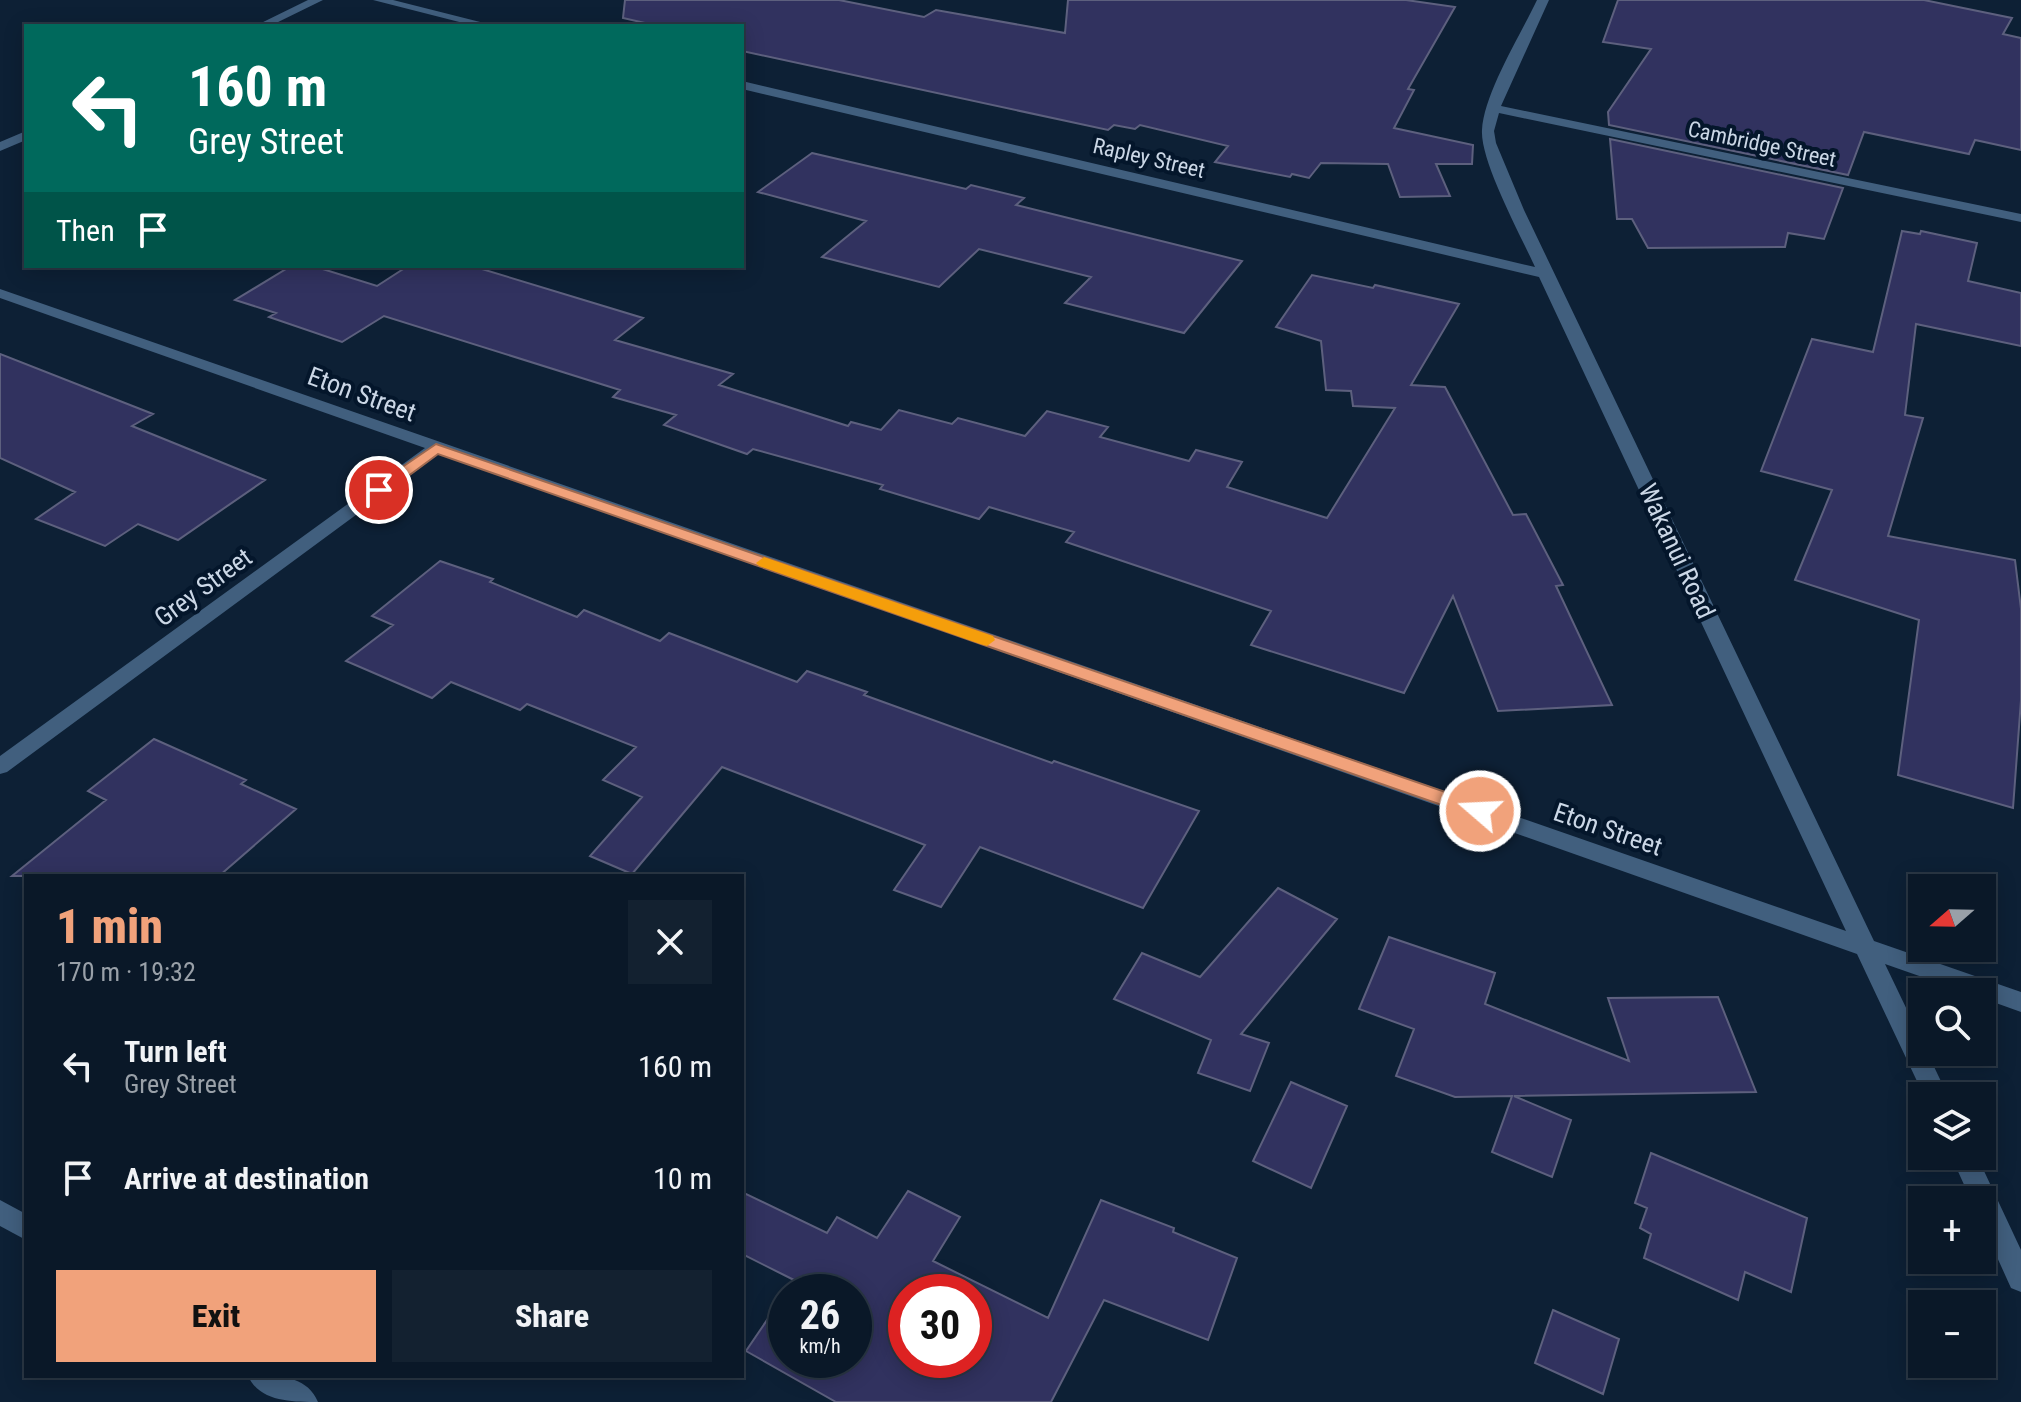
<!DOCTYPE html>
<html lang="en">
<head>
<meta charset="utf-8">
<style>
	body { margin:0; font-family:"Roboto Condensed",sans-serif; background:#132130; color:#f1f3f6; height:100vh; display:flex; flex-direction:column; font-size:30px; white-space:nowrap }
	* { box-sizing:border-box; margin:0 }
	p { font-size:26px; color:#99a0a8 }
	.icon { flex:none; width:44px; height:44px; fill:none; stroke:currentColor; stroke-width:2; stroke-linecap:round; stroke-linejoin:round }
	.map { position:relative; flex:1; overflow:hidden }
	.details { position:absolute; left:24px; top:874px; width:720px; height:504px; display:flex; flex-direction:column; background:#0a1828; border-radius:0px; box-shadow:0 4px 20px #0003,0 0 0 2px #2a3745 }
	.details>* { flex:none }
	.guide { position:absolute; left:24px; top:24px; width:720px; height:244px; border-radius:0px; box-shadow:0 4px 20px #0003,0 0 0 2px #2a3745; background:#00695c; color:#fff; overflow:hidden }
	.needle { width:52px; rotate:250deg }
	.controls { position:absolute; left:1908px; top:874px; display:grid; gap:16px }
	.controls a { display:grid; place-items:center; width:88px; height:88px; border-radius:0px; background:#0a1828; box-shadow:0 4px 20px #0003,0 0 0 2px #2a3745; font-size:40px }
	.speed { position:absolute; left:768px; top:1274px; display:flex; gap:16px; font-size:40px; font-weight:700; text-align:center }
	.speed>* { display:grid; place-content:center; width:104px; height:104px; border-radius:50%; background:#0a1828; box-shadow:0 4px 20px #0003,0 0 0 2px #2a3745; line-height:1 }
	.speed small { font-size:20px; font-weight:400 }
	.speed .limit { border:12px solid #d22; background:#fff; color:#111 }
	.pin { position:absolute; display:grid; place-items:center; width:68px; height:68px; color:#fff; margin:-34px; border:4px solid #fff; border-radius:50%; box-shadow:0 2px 8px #0007 }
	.me { position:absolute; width:88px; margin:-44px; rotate:289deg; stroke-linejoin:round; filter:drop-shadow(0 0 6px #0008) }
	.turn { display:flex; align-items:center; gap:28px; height:168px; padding:0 32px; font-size:36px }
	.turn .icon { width:104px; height:104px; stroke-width:2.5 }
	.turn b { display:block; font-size:56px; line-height:68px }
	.then { display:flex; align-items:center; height:76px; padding:0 32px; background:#0003; gap:16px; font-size:30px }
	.round { display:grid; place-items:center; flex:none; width:84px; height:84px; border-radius:0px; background:#132130 }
	.overview { display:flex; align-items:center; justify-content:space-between; height:136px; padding:0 32px }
	h1 { font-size:48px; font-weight:800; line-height:60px; color:#f1a27b }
	.button { display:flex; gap:16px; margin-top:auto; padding:16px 32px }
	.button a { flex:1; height:92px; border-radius:0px; background:#f1a27b; color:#111; font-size:32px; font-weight:800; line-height:92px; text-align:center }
	.button a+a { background:#132130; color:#f1f3f6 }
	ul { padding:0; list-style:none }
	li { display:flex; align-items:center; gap:24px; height:112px; padding:0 32px }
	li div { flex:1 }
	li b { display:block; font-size:30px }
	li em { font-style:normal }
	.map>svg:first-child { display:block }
	.building { fill:#31325f; stroke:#5d607e; stroke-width:2; fill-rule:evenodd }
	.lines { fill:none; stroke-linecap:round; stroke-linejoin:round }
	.minor { fill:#415f7e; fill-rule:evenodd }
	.tertiary { fill:#415f7e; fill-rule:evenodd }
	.route { fill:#f1a27b; stroke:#9d6950; stroke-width:2 }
	.slow { fill:#f59e0b }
	.labels { text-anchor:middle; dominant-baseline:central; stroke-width:8; stroke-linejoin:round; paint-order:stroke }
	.far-street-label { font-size:22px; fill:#cbd7e6; stroke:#04162b }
	.street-label { font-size:26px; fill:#cbd7e6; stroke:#04162b }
</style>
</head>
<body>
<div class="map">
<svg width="2021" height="1402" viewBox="0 0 2021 1402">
	<rect width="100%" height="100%" fill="#0d2035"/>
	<path class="building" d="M 625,0 L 839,0 L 924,17 L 936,10 L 1065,33 L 1068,0 L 1406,0 L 1455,7 L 1408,89 L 1414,90 L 1394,128 L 1473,145 L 1472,164 L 1436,164 L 1450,196 L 1400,197 L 1388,164 L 1321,163 L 1309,178 L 1292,174 L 1290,177 L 1215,162 L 1228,146 L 1140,125 L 1135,129 L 1114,125 L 1108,130 L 742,51 L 742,26 L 658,26 L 623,18 Z
		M 1618,0 L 1924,0 L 2012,18 L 2003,34 L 2021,38 L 2021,150 L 1975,140 L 1969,154 L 1864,132 L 1848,175 L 1609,125 L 1608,112 L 1651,49 L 1603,42 Z
		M 1610,139 L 1843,188 L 1824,239 L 1788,233 L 1785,247 L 1648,248 L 1632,219 L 1617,219 Z
		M 812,153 L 966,189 L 971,185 L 1024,198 L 1016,205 L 1242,261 L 1184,333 L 1065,303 L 1091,277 L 979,249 L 939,287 L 822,257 L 866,221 L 758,192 Z
		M 1902,231 L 1920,234 L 1921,231 L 1977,243 L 1968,281 L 2021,293 L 2021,346 L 1916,324 L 1905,415 L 1923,418 L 1888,536 L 2015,560 L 2021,609 L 2021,700 L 2013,808 L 1898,775 L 1919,620 L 1795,580 L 1832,490 L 1761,471 L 1812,339 L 1873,352 Z
		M 291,266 L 313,266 L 377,286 L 408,266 L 472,266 L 643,318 L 615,340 L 733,374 L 719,385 L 848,426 L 851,422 L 881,430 L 899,410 L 952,424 L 958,418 L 1025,436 L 1047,411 L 1108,427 L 1100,437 L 1189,461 L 1196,450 L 1242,462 L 1227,487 L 1327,518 L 1395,408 L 1353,406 L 1351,391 L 1326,390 L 1321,341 L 1276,327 L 1312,275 L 1373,288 L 1375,285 L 1459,304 L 1411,385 L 1445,387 L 1513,515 L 1526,514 L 1563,585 L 1556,586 L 1612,705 L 1498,711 L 1453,596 L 1404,693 L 1251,645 L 1271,611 L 1066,542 L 1074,532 L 989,507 L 979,519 L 880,489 L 883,485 L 753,449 L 747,454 L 664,425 L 676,415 L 613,397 L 620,390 L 384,316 L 342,342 L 269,317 L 276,313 L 235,300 Z
		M 0,354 L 153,414 L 132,426 L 265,480 L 178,540 L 138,524 L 105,546 L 36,519 L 75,492 L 0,458 Z
		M 440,561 L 493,579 L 490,582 L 577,617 L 584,610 L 660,641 L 669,633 L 797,682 L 807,671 L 867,692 L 864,695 L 1052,763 L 1054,761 L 1199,811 L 1143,908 L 980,847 L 941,907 L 894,890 L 925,845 L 722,767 L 632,874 L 590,856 L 642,797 L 603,780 L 636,747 L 527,704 L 520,710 L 451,682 L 432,698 L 346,661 L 393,625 L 372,616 Z
		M 154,739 L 246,780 L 241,784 L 296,809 L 219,876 L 12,876 L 106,800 L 88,791 Z
		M 1278,888 L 1337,919 L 1241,1034 L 1269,1043 L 1250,1091 L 1198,1073 L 1211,1040 L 1114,999 L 1142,953 L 1200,977 Z
		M 1389,937 L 1495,973 L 1485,1004 L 1629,1061 L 1608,998 L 1718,997 L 1756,1092 L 1514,1096 L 1571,1120 L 1552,1177 L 1492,1152 L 1512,1096 L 1455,1097 L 1396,1076 L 1414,1029 L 1359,1009 Z
		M 1291,1082 L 1347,1106 L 1311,1188 L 1253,1161 Z
		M 1651,1153 L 1807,1218 L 1791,1292 L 1745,1272 L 1738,1300 L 1644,1258 L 1651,1234 L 1640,1228 L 1647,1208 L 1635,1203 Z
		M 908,1191 L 960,1217 L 933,1261 L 1048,1318 L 1101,1200 L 1174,1228 L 1173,1232 L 1237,1258 L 1208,1340 L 1104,1300 L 1051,1402 L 836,1402 L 746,1351 L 786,1292 L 786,1360 L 854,1360 L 854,1292 L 786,1292 L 794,1280 L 742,1254 L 742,1192 L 827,1233 L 837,1217 L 877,1238 ZM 906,1292 L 974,1292 L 974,1360 L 906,1360 Z
		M 1553,1310 L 1619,1339 L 1603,1394 L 1535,1363 Z"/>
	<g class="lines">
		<path class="minor" d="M 308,0 L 323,0 L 270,26 L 255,26 Z
			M 373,0 L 393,0 L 496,26 L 475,26 Z
			M 1537,0 L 1549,0 L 1501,106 L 2021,214 L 2021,222 L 1499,113 L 1494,131 L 1496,143 L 1524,210 L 1874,941 L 2021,992 L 2021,1012 L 1982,998 L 1982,992 L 1965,992 L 1885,964 L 1922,1041 L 1922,1052 L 1927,1052 L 1948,1096 L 1924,1096 L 1857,954 L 440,453 L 7,772 L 0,774 L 0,756 L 425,448 L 0,298 L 0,289 L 1846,931 L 1539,277 L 742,89 L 742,81 L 1535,267 C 1521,236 1480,161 1482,130 C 1484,93 1521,34 1537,0 Z
			M 26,131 L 26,140 L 0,151 L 0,142 Z
			M 1951,1156 L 1977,1156 L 2021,1250 L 2021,1292 L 2011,1288 L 1982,1224 L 1982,1200 L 1971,1200 Z"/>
		<path class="tertiary" d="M 0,1200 L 26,1214 L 26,1240 L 0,1226 Z
			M 248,1376 C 274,1376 306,1373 318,1402 C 292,1402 260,1402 248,1376 Z"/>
	</g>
	<path class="route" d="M 436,444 L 1486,806 L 1489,811 L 1486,816 L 1473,816 L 438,454 L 384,494 L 373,494 L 373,487 Z"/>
	<path class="slow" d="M 764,557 L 993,636 L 995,640 L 987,646 L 980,644 L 759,566 L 756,563 Z"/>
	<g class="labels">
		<g class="far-street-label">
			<text transform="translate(1762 144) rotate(12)">Cambridge Street</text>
			<text transform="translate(1149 158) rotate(13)">Rapley Street</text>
		</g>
		<g class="street-label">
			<text transform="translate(362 394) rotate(20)">Eton Street</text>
			<text transform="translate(1677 551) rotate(65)">Wakanui Road</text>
			<text transform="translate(203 587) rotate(-36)">Grey Street</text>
			<text transform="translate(1608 829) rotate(19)">Eton Street</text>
		</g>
	</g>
</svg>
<div class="controls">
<a><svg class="needle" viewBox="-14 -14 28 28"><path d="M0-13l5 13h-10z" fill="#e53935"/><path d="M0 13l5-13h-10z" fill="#99a0a8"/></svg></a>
<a><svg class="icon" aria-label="search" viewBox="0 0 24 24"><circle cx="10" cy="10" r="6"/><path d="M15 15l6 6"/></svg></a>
<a><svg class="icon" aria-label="layers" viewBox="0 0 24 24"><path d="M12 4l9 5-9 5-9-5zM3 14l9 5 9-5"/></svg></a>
<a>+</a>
<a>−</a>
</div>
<div class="speed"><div>26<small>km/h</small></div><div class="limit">30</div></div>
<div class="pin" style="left:379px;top:490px;background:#d93025"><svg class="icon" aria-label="arrive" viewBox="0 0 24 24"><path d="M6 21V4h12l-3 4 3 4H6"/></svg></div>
<svg class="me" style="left:1480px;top:811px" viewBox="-20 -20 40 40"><circle r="17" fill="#f1a27b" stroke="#fff" stroke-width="3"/><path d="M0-11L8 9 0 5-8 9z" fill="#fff"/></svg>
<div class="guide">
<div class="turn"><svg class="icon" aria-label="left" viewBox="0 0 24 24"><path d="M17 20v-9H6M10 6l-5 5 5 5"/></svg><div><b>160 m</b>Grey Street</div></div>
<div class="then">Then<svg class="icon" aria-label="arrive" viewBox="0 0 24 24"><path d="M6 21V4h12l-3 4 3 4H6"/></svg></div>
</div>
<section class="details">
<div class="overview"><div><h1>1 min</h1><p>170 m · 19:32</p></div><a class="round"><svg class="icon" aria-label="close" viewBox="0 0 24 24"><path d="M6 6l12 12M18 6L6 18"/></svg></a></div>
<ul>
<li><svg class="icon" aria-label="left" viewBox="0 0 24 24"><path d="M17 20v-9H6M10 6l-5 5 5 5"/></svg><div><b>Turn left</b><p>Grey Street</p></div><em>160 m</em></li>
<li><svg class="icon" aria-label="arrive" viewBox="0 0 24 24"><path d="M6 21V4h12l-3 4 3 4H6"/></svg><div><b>Arrive at destination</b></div><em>10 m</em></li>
</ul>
<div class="button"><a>Exit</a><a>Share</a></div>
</section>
</div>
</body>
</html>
